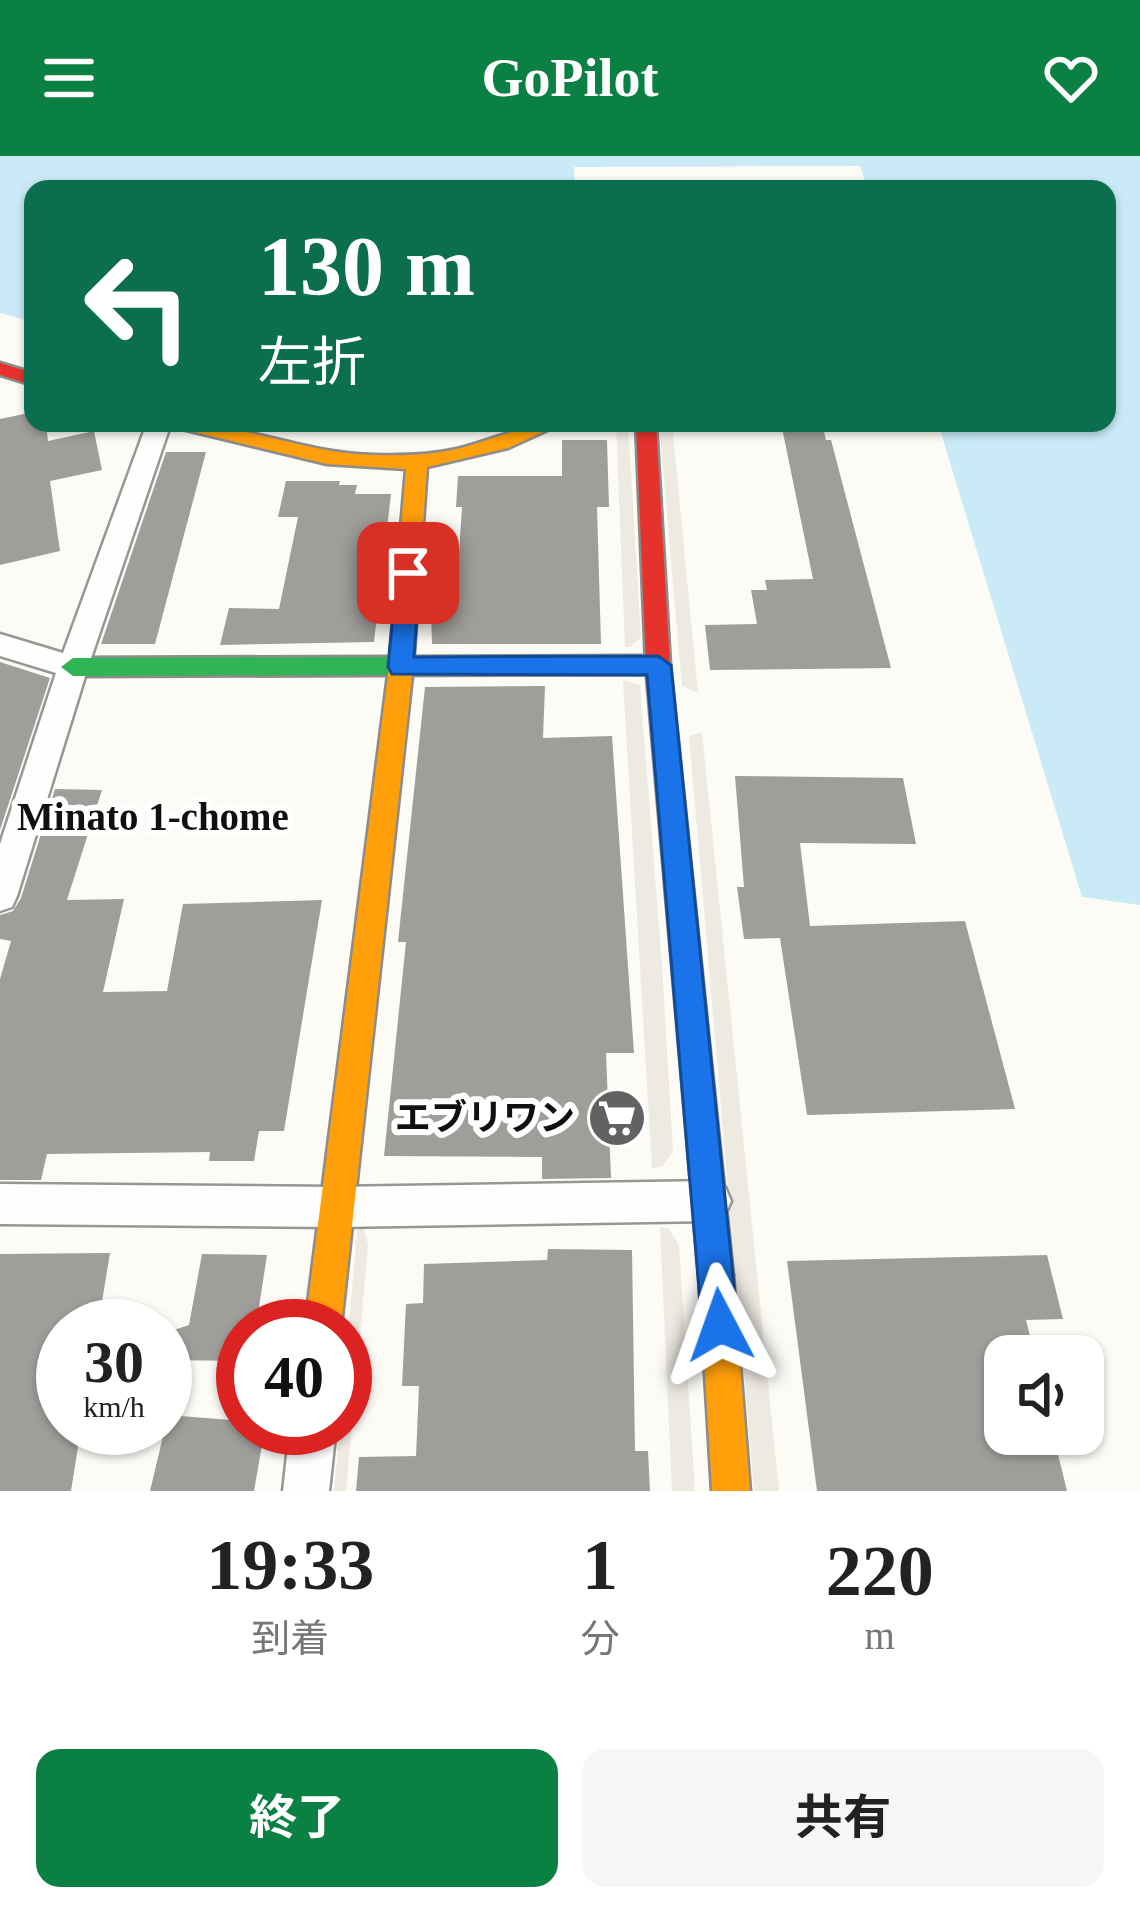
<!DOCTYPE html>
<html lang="ja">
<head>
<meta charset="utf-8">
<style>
	body { margin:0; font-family:"Times New Roman","Noto Sans JP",serif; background:#f6f6f6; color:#222; height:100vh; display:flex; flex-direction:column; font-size:45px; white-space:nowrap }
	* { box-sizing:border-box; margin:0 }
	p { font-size:39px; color:#767676 }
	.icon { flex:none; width:66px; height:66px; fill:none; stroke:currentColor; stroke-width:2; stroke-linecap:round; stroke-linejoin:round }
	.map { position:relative; height:1335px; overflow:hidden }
	.sheet { display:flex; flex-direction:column; background:#fff; flex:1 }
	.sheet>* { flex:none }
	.guide { position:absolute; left:24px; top:24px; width:1092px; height:252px; border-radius:24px; box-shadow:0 3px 9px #0004; background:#0b6e4f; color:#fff; overflow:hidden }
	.tools { position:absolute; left:984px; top:1179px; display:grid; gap:24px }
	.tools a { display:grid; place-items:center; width:120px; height:120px; border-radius:24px; background:#fff; box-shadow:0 3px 9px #0004; font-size:60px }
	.speed { position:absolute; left:36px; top:1143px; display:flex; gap:24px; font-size:60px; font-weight:700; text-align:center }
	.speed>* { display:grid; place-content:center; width:156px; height:156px; border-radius:50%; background:#fff; box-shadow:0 3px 9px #0004; line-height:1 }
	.speed small { font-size:30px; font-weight:400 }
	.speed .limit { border:18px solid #d22; background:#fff; color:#111 }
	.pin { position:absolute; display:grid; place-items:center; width:102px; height:102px; color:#fff; margin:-51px; border-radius:24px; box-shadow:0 6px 18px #0006 }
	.me { position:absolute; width:132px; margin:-66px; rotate:356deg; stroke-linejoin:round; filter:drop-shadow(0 0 9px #0008) }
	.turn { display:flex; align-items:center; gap:42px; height:252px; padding:0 36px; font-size:54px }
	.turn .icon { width:156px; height:156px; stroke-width:2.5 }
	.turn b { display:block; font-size:84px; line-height:102px }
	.eta { display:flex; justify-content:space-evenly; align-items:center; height:204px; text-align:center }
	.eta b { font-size:72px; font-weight:700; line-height:84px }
	.cta { display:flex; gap:24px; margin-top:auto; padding:24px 36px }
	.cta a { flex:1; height:138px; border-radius:24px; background:#0b8043; color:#fff; font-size:48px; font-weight:700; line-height:138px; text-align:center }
	.cta a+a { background:#f6f6f6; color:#222 }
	header { display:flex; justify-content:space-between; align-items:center; height:156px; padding:0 36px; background:#0b8043; color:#fff; font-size:54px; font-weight:700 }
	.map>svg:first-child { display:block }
	.plaza { fill:#edeae1 }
	.water { fill:#cbeaf8 }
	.building { fill:#a09e9b }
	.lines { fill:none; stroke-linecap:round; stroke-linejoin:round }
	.street-casing { stroke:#969694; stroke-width:5 }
	.fast-casing { stroke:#8d8c8a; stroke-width:5 }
	.slow-casing { stroke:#8d8c8a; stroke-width:5 }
	.jam-casing { stroke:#8d8c8a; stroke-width:5 }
	.street { fill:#fffefe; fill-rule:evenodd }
	.fast { fill:#30b455; fill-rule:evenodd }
	.slow { fill:#ff9f0a; fill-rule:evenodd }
	.jam { fill:#e5322d; fill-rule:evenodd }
	.route { fill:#1a73e8; stroke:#114b97; stroke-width:3 }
	.labels { text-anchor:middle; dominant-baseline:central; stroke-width:12; stroke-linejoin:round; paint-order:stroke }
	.poi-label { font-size:36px; font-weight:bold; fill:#101010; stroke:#fff; text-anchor:end }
	.neighbourhood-label { font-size:39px; font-weight:bold; fill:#101010; stroke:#fff }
</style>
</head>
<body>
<header><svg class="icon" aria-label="menu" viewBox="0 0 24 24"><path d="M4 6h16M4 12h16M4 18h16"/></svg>GoPilot<svg class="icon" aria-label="heart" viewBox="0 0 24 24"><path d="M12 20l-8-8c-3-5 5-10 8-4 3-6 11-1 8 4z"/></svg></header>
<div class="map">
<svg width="1140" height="1335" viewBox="0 0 1140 1335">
	<rect width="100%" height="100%" fill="#fcfbf6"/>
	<path class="plaza" d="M 616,267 L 628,267 L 641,482 L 630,491 L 625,491 Z
		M 659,267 L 672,267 L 698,537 L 682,530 Z
		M 623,524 L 640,529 L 662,809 L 673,996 L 662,1010 L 652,1013 Z
		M 702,576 L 779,1335 L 754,1335 L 689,580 Z
		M 359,1051 L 368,1089 L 346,1335 L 334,1335 L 340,1272 L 345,1272 L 345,1215 Z
		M 660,1071 L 669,1073 L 679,1089 L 695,1335 L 672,1335 Z"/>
	<path class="water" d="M 0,0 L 1140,0 L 1140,749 L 1082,741 L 938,267 L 1107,267 L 1107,33 L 868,33 L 860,10 L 574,11 L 575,33 L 33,33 L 33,166 L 0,157 Z"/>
	<path class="building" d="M 29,257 L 33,267 L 46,267 L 48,285 L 94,275 L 102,314 L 50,325 L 60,395 L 0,409 L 0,263 Z
		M 781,267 L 822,267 L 826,284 L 831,284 L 891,512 L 710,514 L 705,469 L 757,468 L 751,434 L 767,434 L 765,424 L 813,423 Z
		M 562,284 L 607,284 L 609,351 L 597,351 L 601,488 L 432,488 L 431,458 L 455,458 L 462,351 L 456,351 L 458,320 L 562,320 Z
		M 166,296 L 206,296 L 155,488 L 101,488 Z
		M 286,325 L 340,325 L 339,329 L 357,329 L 355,338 L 391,338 L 374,486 L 220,489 L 229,452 L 279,453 L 298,361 L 278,361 Z
		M 0,506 L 50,522 L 0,674 Z
		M 545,530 L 543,582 L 612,580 L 634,897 L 606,897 L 611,1022 L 542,1023 L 542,1001 L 384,1000 L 406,786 L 398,786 L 425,531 Z
		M 735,620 L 903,622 L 916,688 L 800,687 L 810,770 L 965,765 L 1015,953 L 807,959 L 780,782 L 744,783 L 737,731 L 744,731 Z
		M 55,633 L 102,634 L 67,744 L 124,743 L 103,836 L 167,835 L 183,748 L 322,744 L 284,975 L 259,975 L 254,1005 L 209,1005 L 210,996 L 47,998 L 41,1024 L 0,1024 L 0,823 L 11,785 L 0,783 L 0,759 L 13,755 L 21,742 Z
		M 548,1093 L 632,1094 L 635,1295 L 648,1295 L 650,1335 L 356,1335 L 359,1301 L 416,1300 L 419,1230 L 402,1230 L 406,1148 L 423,1147 L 424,1108 L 547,1104 Z
		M 110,1097 L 98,1170 L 63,1170 L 63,1272 L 81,1272 L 71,1335 L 0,1335 L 0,1098 Z
		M 202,1098 L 267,1099 L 256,1170 L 243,1170 L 243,1205 L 165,1204 L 165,1177 L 189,1169 Z
		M 1047,1099 L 1063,1163 L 1026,1164 L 1035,1200 L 1005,1200 L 1005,1278 L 1053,1278 L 1067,1335 L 817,1335 L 787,1105 Z
		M 168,1259 L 243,1265 L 243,1272 L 265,1272 L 254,1335 L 150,1335 Z"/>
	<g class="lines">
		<g class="street-casing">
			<path id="street" d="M 147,267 L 171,267 L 88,511 L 17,740 L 12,751 L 0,755 L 0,688 L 56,517 L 0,500 L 0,478 L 63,497 Z
				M 711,1025 L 725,1031 L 731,1045 L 725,1059 L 711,1065 L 336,1071 L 0,1068 L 0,1028 L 336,1031 Z
				M 290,1272 L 336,1272 L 329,1335 L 283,1335 Z"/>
		</g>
		<g class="fast-casing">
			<path id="fast" d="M 658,500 L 670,509 L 658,518 L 73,520 L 61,511 L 73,502 Z"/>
		</g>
		<g class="slow-casing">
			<path id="slow" d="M 175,267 C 243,267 306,298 374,299 C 402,300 430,299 457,293 C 494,284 525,267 563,267 L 508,292 L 427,311 L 413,511 L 341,1170 L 305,1170 L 389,511 L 406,313 L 327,308 L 178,272 Z
				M 716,1102 L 728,1107 L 733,1119 L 750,1335 L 712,1335 L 699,1119 L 704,1107 Z"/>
		</g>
		<g class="jam-casing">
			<path id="jam" d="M 0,207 L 33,217 L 33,229 L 0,219 Z
				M 636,267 L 656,267 L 670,509 L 733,1119 L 728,1131 L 716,1136 L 704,1131 L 699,1119 L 646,509 Z"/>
		</g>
		<use href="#street" class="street"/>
		<use href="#fast" class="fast"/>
		<use href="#slow" class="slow"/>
		<use href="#jam" class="jam"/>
	</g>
	<path class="route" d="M 408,408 L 420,417 L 414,501 L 658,500 L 671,509 L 738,1169 L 732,1182 L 720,1187 L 707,1182 L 702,1169 L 647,519 L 392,518 L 388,511 L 397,417 Z"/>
	<defs>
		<g id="supermarket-disc" transform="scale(3)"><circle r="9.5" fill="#636260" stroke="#fff"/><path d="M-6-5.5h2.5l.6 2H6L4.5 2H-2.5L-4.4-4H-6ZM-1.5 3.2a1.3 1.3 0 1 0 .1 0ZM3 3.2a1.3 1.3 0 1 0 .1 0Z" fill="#fff"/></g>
	</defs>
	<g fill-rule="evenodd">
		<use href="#supermarket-disc" x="617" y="962"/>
	</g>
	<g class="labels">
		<g class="poi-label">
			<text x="575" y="962">エブリワン</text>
		</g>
		<g class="neighbourhood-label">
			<text x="153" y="660">Minato 1-chome</text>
		</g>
	</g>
</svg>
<div class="tools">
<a><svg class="icon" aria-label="sound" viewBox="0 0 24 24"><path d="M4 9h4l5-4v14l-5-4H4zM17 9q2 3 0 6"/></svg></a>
</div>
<div class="speed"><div>30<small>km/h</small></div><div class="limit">40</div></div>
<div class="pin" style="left:408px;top:417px;background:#d93025"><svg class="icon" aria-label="arrive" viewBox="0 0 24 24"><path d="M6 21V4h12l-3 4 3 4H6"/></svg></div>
<svg class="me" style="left:720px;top:1169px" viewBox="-20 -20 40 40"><path d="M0-17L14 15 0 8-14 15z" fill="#1a73e8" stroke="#fff" stroke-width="4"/></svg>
<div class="guide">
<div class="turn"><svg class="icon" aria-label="left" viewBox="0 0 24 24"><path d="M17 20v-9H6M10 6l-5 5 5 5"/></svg><div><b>130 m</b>左折</div></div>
</div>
</div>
<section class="sheet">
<div class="eta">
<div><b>19:33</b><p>到着</p></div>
<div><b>1</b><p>分</p></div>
<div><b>220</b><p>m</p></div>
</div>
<div class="cta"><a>終了</a><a>共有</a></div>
</section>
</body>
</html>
